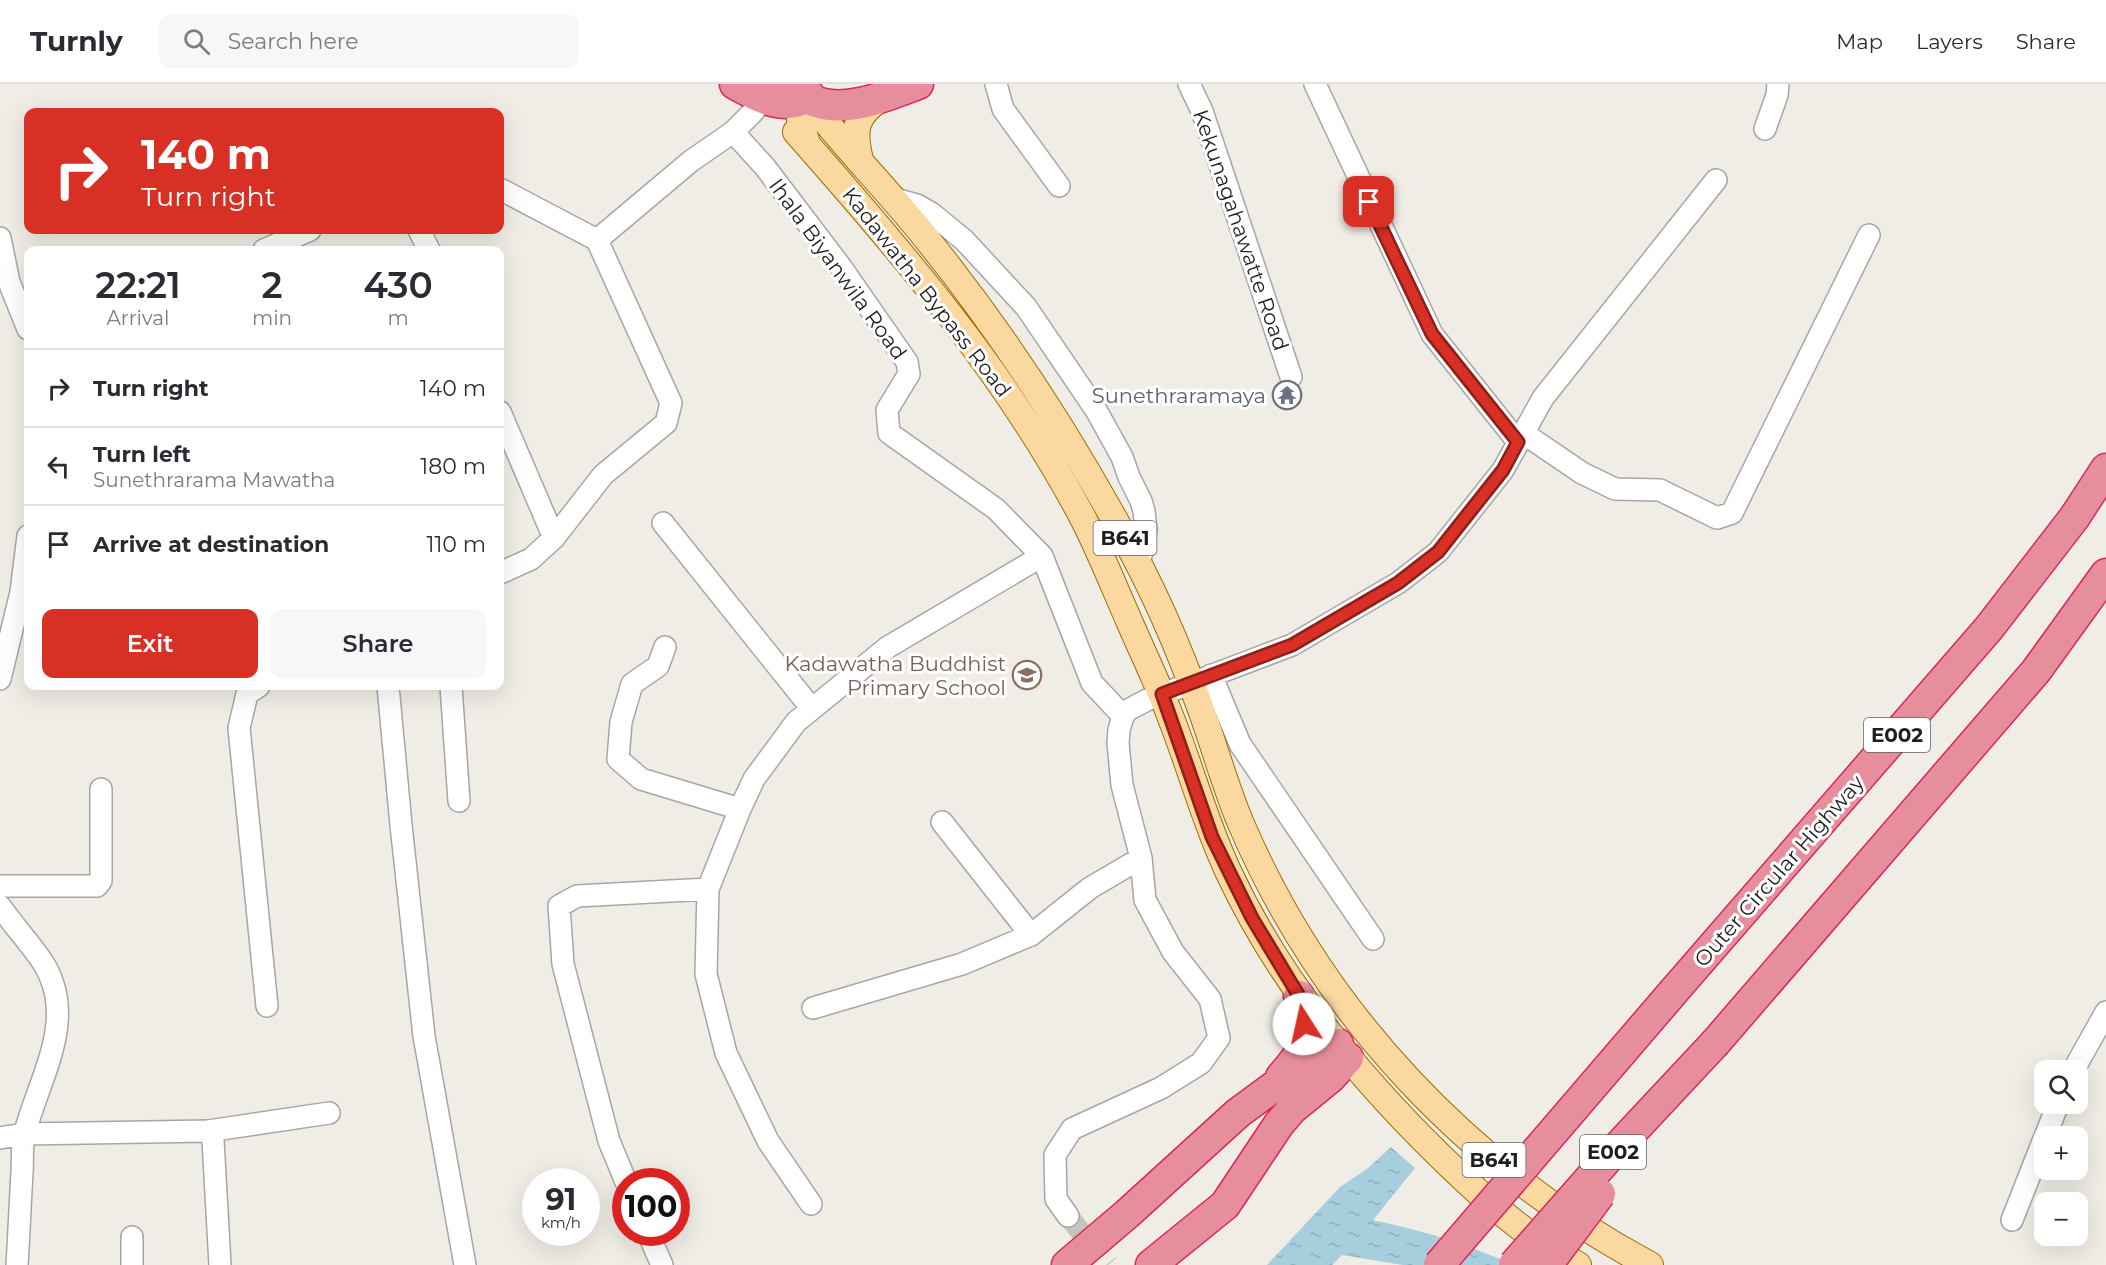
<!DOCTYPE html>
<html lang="en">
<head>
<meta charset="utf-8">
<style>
	body { margin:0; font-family:Montserrat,sans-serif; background:#f7f7f7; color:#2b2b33; height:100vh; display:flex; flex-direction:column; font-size:22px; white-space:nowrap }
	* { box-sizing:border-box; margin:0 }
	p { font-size:20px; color:#7c7c81 }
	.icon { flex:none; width:33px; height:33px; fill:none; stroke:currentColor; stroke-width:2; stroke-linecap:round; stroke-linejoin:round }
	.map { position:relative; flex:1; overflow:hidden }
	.side { position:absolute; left:24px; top:162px; width:480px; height:444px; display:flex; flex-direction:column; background:#fff; border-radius:12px; box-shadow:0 6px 24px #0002 }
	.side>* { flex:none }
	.banner { position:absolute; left:24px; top:24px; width:480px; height:126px; border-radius:12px; box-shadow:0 6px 24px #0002; background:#d93025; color:#fff; overflow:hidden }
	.controls { position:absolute; left:2034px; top:976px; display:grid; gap:12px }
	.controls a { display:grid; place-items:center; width:54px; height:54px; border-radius:12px; background:#fff; box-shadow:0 6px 24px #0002; font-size:30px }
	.speed { position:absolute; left:522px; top:1084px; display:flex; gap:12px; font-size:30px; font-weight:700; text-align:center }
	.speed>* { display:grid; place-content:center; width:78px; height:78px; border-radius:50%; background:#fff; box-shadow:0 6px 24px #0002; line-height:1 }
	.speed small { font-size:15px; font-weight:400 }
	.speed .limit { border:9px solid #d22; background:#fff; color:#111 }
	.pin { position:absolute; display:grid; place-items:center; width:51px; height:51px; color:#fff; margin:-26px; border-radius:12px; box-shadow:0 3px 9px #0006 }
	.me { position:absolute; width:66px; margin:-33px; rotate:350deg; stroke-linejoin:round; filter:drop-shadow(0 0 4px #0008) }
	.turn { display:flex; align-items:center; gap:21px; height:126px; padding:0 18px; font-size:27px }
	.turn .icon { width:78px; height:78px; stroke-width:2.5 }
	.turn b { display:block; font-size:42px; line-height:51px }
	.eta { display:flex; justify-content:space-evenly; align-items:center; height:102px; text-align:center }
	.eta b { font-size:36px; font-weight:600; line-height:42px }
	.button { display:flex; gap:12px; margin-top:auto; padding:12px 18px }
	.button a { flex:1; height:69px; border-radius:12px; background:#d93025; color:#fff; font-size:24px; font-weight:600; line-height:69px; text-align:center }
	.button a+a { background:#f7f7f7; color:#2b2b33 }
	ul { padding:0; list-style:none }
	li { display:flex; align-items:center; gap:18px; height:78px; padding:0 18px; border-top:2px solid #e1e1e2 }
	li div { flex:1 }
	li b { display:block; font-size:22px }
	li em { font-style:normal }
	header { display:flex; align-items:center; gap:36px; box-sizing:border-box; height:84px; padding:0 30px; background:#fff; border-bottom:2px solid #e1e1e2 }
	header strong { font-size:28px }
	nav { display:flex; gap:33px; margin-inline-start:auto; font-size:21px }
	.search { width:420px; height:54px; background:#f7f7f7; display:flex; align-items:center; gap:15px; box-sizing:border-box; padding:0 21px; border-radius:12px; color:#7c7c81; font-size:22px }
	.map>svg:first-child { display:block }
	.water { fill:url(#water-ripples) }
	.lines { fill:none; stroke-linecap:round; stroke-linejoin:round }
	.minor-tunnel { stroke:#c6c4be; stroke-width:21; stroke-dasharray:21 10; stroke-linecap:butt }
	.minor-casing { stroke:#a6a6a6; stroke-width:24 }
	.major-casing { stroke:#9a6e01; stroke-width:28 }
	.highway-casing { stroke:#da275c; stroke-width:33 }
	.minor { stroke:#fff; stroke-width:21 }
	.major { stroke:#fbd8a0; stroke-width:26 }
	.highway { stroke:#e68e9b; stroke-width:30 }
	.highway-bridge-casing { stroke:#da275c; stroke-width:33; stroke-linecap:butt }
	.highway-bridge { stroke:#e68e9b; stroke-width:30 }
	.route-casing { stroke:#8d1f18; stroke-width:15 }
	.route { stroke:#d93025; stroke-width:10 }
	.labels { text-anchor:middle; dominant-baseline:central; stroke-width:6; stroke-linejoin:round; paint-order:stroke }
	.shield { fill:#fff; stroke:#626262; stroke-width:1.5 }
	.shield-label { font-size:20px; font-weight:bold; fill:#1f1f1f }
	.street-label { font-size:21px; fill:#1f1f1f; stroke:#fff }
	.worship-label { font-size:21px; fill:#5b616d; stroke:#fff; text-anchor:end }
	.education-label { font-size:21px; fill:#785e54; stroke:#fff; text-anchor:end }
</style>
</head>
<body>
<header>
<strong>Turnly</strong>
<div class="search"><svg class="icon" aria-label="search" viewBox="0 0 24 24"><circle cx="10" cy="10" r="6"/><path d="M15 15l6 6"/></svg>Search here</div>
<nav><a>Map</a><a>Layers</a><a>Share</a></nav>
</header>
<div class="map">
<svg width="2106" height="1181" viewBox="0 0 2106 1181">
	<defs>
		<pattern id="water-ripples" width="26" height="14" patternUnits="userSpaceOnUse" patternTransform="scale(1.5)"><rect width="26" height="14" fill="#a7cedd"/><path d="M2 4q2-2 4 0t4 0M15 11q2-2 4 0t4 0" fill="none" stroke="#8fb0bd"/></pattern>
	</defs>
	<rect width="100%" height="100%" fill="#f0ede6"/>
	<path class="water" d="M 1391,1063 L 1415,1084 L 1373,1136 C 1424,1147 1466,1160 1514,1181 L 1403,1181 L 1342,1171 L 1332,1181 L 1267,1181 L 1340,1103 L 1368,1084 Z"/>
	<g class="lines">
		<path class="minor-tunnel" d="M 1068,1132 L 1108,1181"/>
		<g class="minor-casing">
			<path id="minor" d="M 996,0 L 1003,25 L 1059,102
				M 1189,0 L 1202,27 L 1291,293
				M 1315,0 L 1432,250 L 1518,358
				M 762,15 L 754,27 L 733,48 L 765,83 L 841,183 L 907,278 L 909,290 L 887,326 L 889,349 L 996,425 L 1042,472 L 1092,599 L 1123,632
				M 1765,45 L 1777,11 L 1778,0
				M 500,105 L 597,156 L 691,77 L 733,48
				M 892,114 L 917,121 L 931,129 L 964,156 L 1026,223 L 1096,326 L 1122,373 L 1129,393 L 1141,417 L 1144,427 L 1146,446 L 1139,482
				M 419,146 L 429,166
				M 0,154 L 9,198 L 28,245
				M 264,166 L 310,146
				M 500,328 L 554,454
				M 1523,349 L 1582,389 L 1615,405 L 1660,406 L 1717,434 L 1732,429 L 1869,151
				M 663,439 L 812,625
				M 500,489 L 531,475 L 554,454 L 603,391 L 666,339 L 671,319 L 597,156
				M 665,563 L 658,582 L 632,600 L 621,638 L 618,675 L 641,695 L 740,725
				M 1211,591 L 1240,660 L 1373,855
				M 0,595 L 21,508 L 28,452
				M 259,602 L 247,610 L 239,644 L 267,922
				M 388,602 L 401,741 L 424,952 L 465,1181
				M 451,602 L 459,717
				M 942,738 L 1031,851
				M 0,802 L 97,802 L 101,797 L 101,705
				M 0,822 C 13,841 29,858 42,877 C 79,933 40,992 25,1048 C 21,1060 23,1076 22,1089 C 20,1120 19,1150 17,1181
				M 813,924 L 962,880 L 1031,851 L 1090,804 L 1141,774
				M 2073,987 L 2106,928
				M 208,1047 L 329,1029
				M 2045,1053 L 2058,1020
				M 0,1054 L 24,1050 L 208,1047 L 213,1056 L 220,1181
				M 626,1098 L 609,1057 L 563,880 L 559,822 L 577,812 L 708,805
				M 811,1120 L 768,1057 L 726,969 L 706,890 L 708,805 L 740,725 L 754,695 L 796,638 L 888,563 L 1042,472
				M 1068,1132 L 1056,1115 L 1055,1071 L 1072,1045 L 1161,1004 L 1201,979 L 1219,954 L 1210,915 L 1173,868 L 1145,816 L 1141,774 L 1122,701 L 1118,659 L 1119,646 L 1123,632 L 1128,626 L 1147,616 L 1292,561 L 1398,499 L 1438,468 L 1503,386 L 1543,314 L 1716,96
				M 2012,1136 L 2044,1055
				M 648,1149 L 662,1181
				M 132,1153 L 132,1181"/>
		</g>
		<g class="major-casing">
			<path id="major" d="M 796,48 C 903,169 1009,293 1084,436 C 1101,470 1115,505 1130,539 C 1143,569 1157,598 1169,629 C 1190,681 1204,736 1228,787 C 1278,895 1355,989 1440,1072 C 1482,1113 1526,1153 1578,1181
				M 807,60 L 800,36 L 807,14 C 841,59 881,99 917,143 C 995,238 1063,341 1122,449 C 1153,504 1179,564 1200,623 C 1215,663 1225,703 1242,742 C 1323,930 1469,1084 1650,1181
				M 860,76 C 853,46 854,32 881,14"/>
		</g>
		<g class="highway-casing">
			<path id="highway" d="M 735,0 C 759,13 783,28 810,12
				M 782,0 C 794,5 804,14 816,18 C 849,29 888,11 918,0
				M 1674,907 L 1989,544 L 2074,434 L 2106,385
				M 1716,958 L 2036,587 L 2106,490
				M 1281,993 C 1287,986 1294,978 1299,970 C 1309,952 1303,930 1299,912
				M 1067,1181 L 1127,1130 L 1238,1029 L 1276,1001 L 1290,994 L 1338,960
				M 1151,1181 L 1225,1121 L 1279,1040 L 1292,1025 L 1330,994 L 1348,974"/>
		</g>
		<use href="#minor" class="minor"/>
		<use href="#major" class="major"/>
		<use href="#highway" class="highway"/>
		<g class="highway-bridge-casing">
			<path id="highway-bridge" d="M 1439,1181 L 1674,907
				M 1514,1181 L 1614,1067 L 1716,958
				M 1547,1181 L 1600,1110"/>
		</g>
		<use href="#highway-bridge" class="highway-bridge"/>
	</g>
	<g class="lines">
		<g class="route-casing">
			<path id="route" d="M 1304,940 L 1299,912 L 1252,834 L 1212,753 L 1162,610 L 1292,561 L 1398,499 L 1438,468 L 1503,386 L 1518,358 L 1432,250 L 1369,118"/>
		</g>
		<use href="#route" class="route"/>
	</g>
	<defs>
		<g id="temple-ring" transform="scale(1.5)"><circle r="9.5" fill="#fff" stroke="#6b7280" stroke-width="1.5"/><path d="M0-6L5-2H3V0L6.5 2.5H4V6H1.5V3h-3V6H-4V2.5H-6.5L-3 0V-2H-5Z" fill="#6b7280"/></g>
		<g id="school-ring" transform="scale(1.5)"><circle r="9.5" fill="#fff" stroke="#8d6e63" stroke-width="1.5"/><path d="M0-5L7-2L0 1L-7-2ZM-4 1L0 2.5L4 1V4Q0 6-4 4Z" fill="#8d6e63"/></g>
	</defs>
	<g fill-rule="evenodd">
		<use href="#temple-ring" x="1287" y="311"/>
		<use href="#school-ring" x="1027" y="591"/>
	</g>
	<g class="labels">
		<g class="shield">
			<rect x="1093.5" y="437" width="63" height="34" rx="4.5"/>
			<rect x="1864" y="634" width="66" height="34" rx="4.5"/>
			<rect x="1580" y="1051" width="66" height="34" rx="4.5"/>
			<rect x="1462.5" y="1059" width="63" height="34" rx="4.5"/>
		</g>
		<g class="shield-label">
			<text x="1125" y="454">B641</text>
			<text x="1897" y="651">E002</text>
			<text x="1613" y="1068">E002</text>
			<text x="1494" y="1076">B641</text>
		</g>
		<g class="street-label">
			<text transform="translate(1241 146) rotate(71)">Kekunagahawatte Road</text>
			<text transform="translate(838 185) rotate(54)">Ihala Biyanwila Road</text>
			<text transform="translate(927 208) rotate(52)">Kadawatha Bypass Road</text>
			<text transform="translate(1779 787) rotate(-49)">Outer Circular Highway</text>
		</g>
		<g class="worship-label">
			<text x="1266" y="311">Sunethraramaya</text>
		</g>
		<g class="education-label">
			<text x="1006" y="579">Kadawatha Buddhist<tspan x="1006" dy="24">Primary School</tspan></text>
		</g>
	</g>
</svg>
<div class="controls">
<a><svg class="icon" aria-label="search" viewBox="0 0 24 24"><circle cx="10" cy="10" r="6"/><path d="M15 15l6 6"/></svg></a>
<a>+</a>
<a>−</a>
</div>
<div class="speed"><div>91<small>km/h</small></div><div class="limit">100</div></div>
<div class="pin" style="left:1369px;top:118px;background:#d93025"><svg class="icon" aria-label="arrive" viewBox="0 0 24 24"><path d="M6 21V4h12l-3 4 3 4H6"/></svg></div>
<svg class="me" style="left:1304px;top:940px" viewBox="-20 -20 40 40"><circle r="19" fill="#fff"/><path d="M0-13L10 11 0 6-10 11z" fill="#d93025"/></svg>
<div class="banner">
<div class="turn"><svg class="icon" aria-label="right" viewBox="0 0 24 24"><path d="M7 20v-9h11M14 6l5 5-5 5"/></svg><div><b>140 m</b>Turn right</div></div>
</div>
<section class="side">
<div class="eta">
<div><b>22:21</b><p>Arrival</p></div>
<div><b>2</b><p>min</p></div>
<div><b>430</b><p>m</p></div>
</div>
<ul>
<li><svg class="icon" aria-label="right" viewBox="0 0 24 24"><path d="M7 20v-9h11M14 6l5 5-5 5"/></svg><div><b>Turn right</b></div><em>140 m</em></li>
<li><svg class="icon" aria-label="left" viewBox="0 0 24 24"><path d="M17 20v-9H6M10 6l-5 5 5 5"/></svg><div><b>Turn left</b><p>Sunethrarama Mawatha</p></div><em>180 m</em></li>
<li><svg class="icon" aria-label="arrive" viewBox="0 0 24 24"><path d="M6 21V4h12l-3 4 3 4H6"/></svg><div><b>Arrive at destination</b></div><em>110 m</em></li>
</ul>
<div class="button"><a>Exit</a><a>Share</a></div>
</section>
</div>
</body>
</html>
